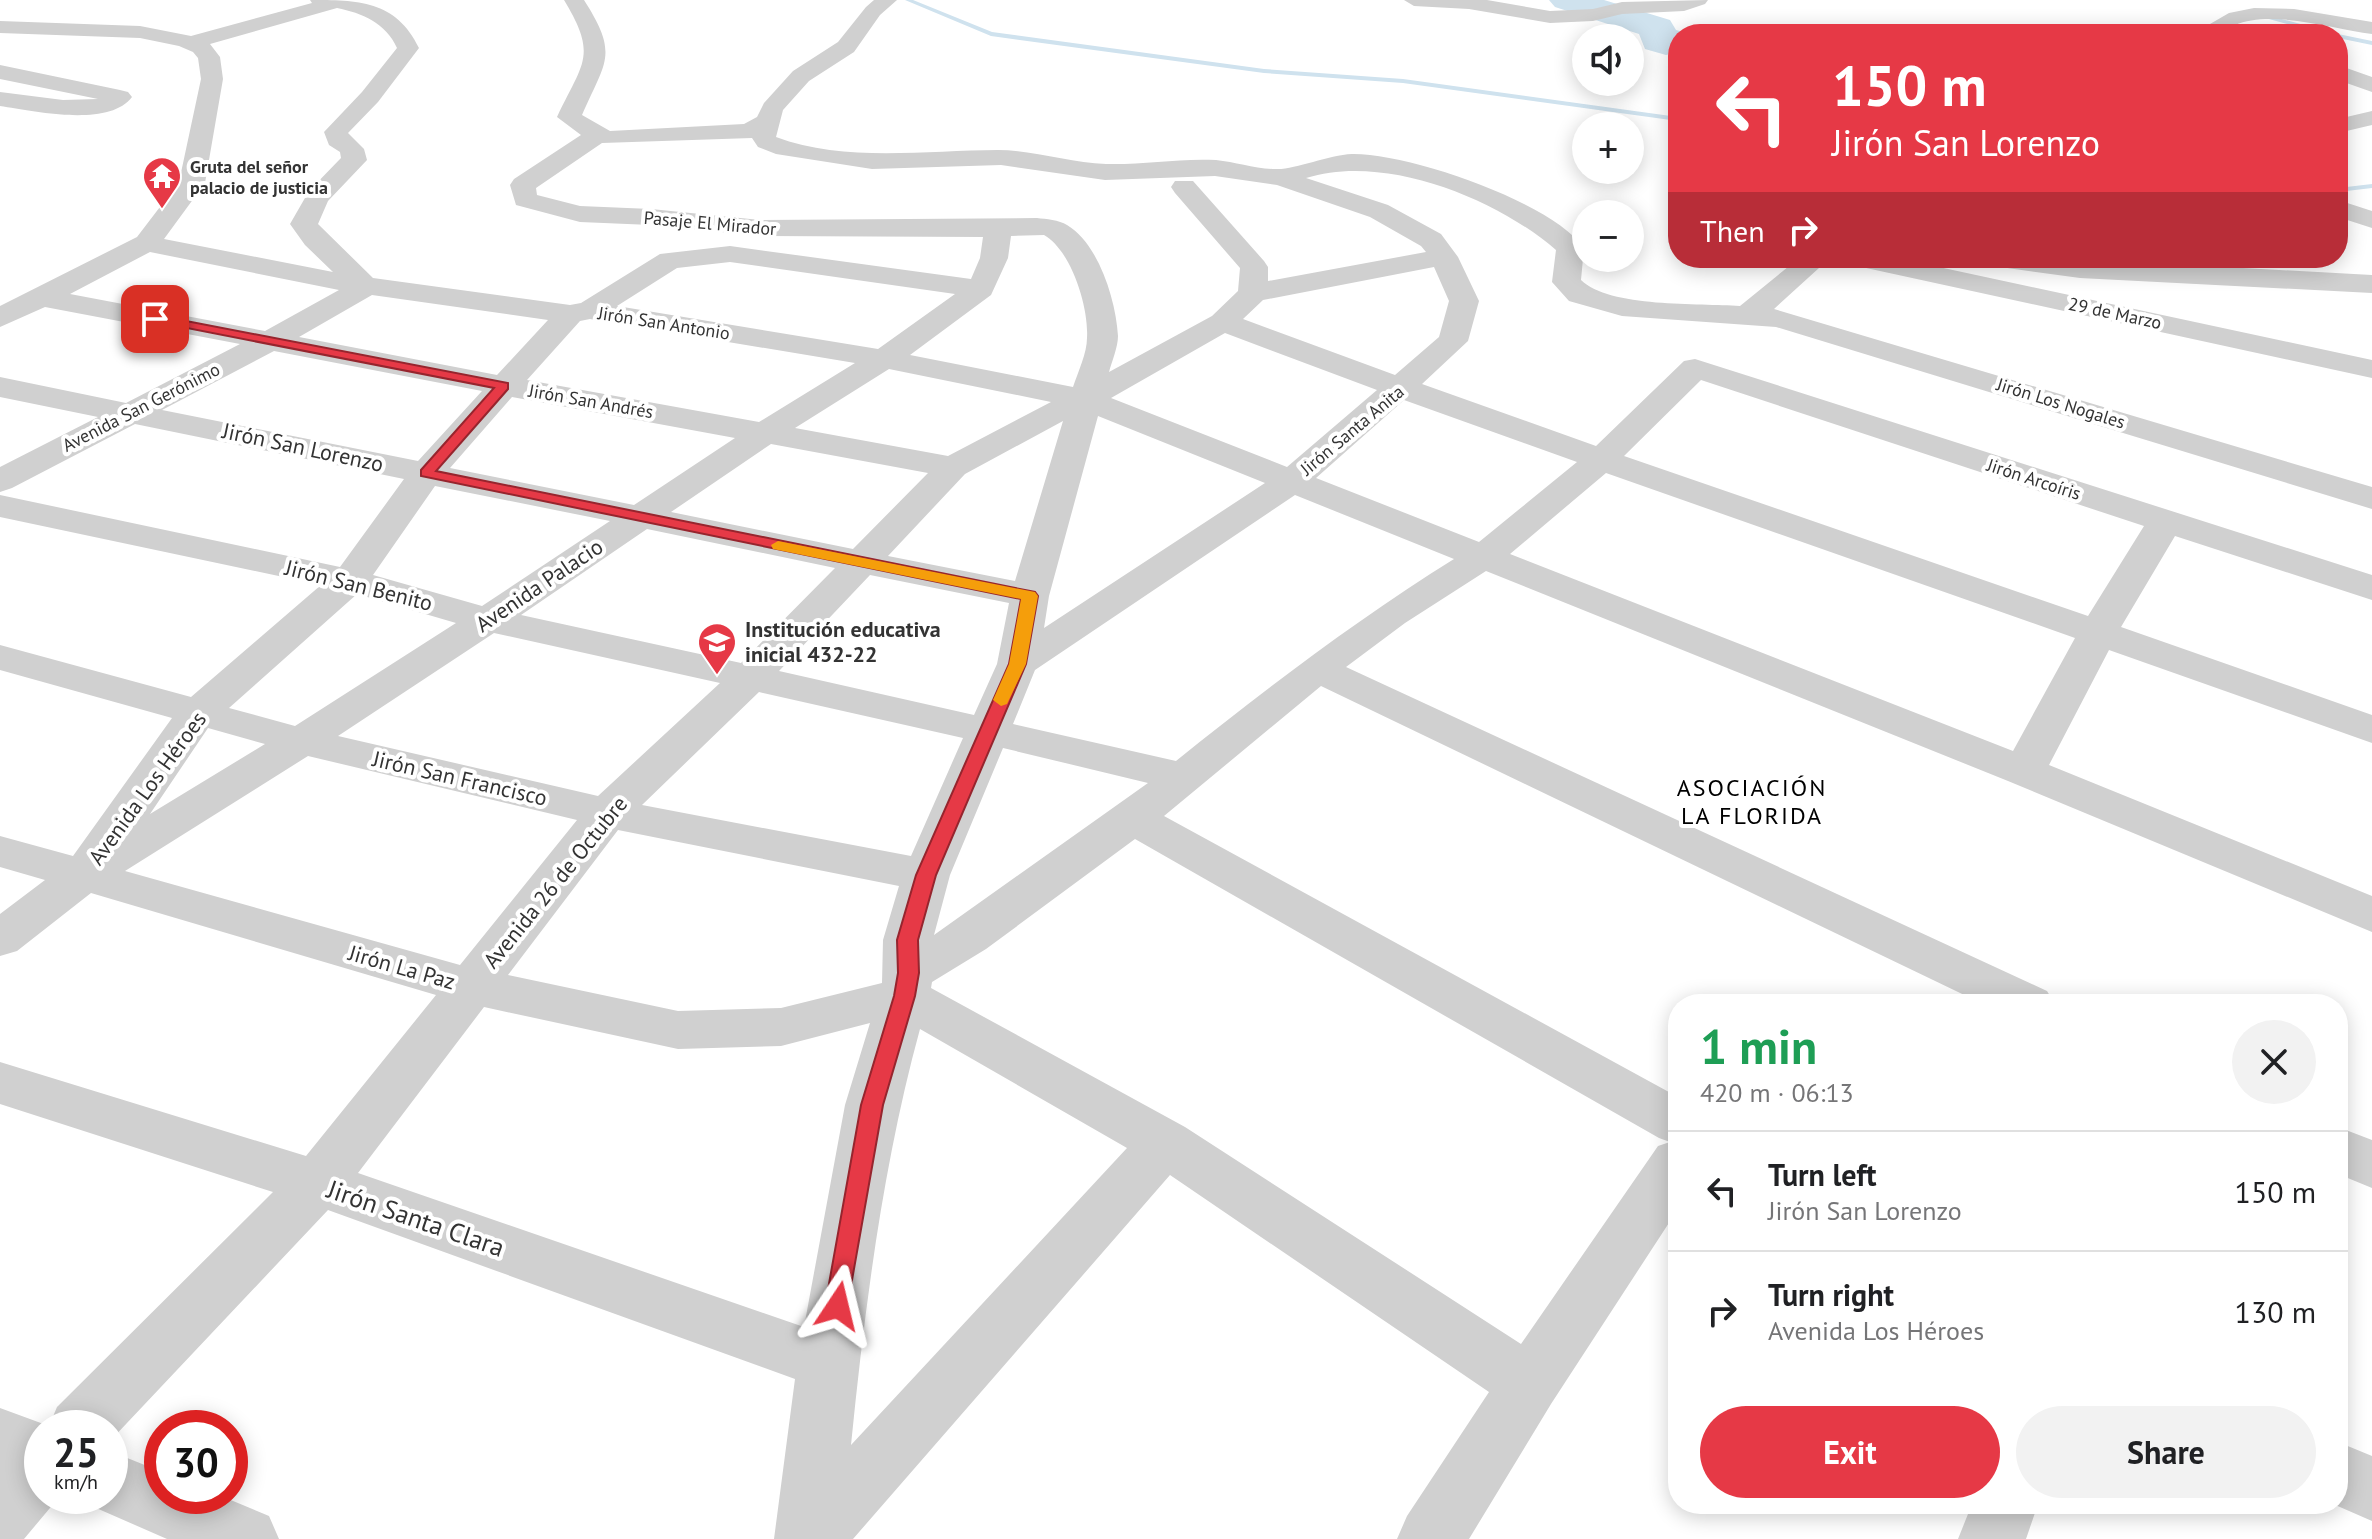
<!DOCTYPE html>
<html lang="en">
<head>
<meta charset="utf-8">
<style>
	body { margin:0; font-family:"PT Sans",sans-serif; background:#f2f2f2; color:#202124; height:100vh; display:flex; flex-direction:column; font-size:30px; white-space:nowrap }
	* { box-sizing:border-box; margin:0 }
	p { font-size:26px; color:#757577 }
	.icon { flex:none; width:44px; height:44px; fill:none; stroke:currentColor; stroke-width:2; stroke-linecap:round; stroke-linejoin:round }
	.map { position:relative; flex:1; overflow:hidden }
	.panel { position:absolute; left:1668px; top:994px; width:680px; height:520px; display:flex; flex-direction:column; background:#fff; border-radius:32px; box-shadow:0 4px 20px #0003 }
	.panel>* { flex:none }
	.top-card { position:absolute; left:1668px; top:24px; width:680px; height:244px; border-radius:32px; box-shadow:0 4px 20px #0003; background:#e63946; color:#fff; overflow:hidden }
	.tools { position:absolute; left:1572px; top:24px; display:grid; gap:16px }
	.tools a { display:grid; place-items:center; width:72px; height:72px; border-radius:50%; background:#fff; box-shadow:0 4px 20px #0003; font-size:40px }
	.speed { position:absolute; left:24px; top:1410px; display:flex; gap:16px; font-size:40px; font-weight:700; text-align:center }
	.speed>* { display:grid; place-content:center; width:104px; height:104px; border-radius:50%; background:#fff; box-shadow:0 4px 20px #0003; line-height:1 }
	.speed small { font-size:20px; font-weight:400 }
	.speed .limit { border:12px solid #d22; background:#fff; color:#111 }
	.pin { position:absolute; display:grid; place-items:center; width:68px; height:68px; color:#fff; margin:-34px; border-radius:16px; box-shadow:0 4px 12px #0006 }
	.me { position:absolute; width:88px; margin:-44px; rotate:10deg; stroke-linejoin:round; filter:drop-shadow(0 0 6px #0008) }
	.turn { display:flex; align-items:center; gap:28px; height:168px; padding:0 32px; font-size:36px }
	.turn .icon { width:104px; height:104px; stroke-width:2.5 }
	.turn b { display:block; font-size:56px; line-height:68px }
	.then { display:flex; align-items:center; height:76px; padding:0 32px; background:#0003; gap:16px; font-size:30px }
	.round { display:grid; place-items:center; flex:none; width:84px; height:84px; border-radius:42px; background:#f2f2f2 }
	.headline { display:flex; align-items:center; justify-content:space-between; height:136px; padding:0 32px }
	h1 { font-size:48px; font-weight:700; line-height:60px; color:#1e9e55 }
	.primary-button { display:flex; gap:16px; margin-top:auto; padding:16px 32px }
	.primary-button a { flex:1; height:92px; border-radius:48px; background:#e63946; color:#fff; font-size:32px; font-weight:700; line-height:92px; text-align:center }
	.primary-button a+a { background:#f2f2f2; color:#202124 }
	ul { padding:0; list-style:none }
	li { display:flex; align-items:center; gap:24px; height:120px; padding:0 32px; border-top:2px solid #e0e0e0 }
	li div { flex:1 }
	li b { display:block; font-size:30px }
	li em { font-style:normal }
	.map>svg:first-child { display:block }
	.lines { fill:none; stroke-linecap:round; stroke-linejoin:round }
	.stream { fill:#cfe2ee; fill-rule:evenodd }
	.river { fill:#cfe2ee; fill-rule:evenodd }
	.minor { fill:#d0d0d0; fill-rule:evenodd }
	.tertiary { fill:#d0d0d0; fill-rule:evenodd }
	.route { fill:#e63946; stroke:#96252e; stroke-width:2 }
	.slow { fill:#f59e0b }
	.labels { text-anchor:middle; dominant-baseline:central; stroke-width:8; stroke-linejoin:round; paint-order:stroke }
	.far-poi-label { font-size:18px; font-weight:bold; fill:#333; stroke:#fff; text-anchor:start }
	.far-street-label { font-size:18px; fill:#333; stroke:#fff }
	.street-label { font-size:22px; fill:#333; stroke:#fff }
	.poi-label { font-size:22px; font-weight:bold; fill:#333; stroke:#fff; text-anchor:start }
	.neighbourhood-label { font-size:24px; letter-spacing:2px; fill:#000; stroke:#fff }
	.near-street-label { font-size:26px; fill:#333; stroke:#fff }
</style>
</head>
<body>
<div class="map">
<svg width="2372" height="1539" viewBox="0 0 2372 1539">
	<rect width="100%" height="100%" fill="#fff"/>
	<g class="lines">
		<path class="stream" d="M 905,0 L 913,0 L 992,32 L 1264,69 L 1403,79 L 1678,117 L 1678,121 L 1403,83 L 1264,73 L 991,36 Z
			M 2260,13 L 2333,33 L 2334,34 L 2324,34 L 2258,16 Z
			M 2338,34 L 2372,41 L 2372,45 L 2338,38 Z
			M 2372,184 L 2372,188 L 2338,192 L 2338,188 Z"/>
		<path class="river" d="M 1549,0 L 1604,0 L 1670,20 L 1676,30 L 1692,34 L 1678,34 L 1678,52 L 1666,55 L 1645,49 L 1639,34 L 1555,7 Z"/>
		<path class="minor" d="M 310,0 C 357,0 396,0 419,48 L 378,102 L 348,133 L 364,149 L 367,160 L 328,201 L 318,224 L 373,278 L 570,305 L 581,303 L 660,254 L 730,246 L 971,279 L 980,258 L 983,237 L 760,236 L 651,225 L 580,222 L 516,205 L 510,185 L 514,179 L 581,135 L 557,117 C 583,62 598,56 564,0 L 584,0 C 619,55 606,60 582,115 L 610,131 L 744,124 L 757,117 L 764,103 L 793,71 L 838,42 L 866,7 L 874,0 L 897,0 L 880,15 L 854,52 L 809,81 L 783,110 L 776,137 C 845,163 926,150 998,150 C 1034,150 1070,163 1106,164 C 1143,165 1179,158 1216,160 C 1236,162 1255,169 1276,169 C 1294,170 1328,155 1352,154 C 1408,153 1552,202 1584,248 L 1581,280 C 1609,308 1700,303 1740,306 L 1799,258 L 1830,258 L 1774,309 L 2372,487 L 2372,509 L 1776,327 L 1622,316 L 1569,301 L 1552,282 L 1556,250 C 1496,198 1384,153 1306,178 L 1388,205 L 1441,234 L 1458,257 L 1479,301 L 1468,341 L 1422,384 L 1596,446 L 1684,361 L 1695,359 L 2372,575 L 2372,600 L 2175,536 L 2121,627 L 2372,715 L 2372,743 L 2109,650 L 2049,765 L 2372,896 L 2372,932 L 2008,781 L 1486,571 L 1405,623 L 1346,667 L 2047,991 L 2055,1004 L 1983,1004 L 1321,686 L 1164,816 L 1678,1097 L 1678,1209 L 1551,1404 L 1469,1539 L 1397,1539 L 1407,1516 L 1489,1392 L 1170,1175 L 853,1539 L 774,1539 L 795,1379 L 328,1210 L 110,1441 L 110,1428 L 42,1428 L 42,1496 L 60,1496 L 24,1539 L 0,1539 L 0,1408 L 49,1426 L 57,1407 L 273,1192 L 0,1104 L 0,1062 L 306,1156 L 436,995 L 91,893 L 17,951 L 0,956 L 0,914 L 45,880 L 0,867 L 0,836 L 73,856 L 172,718 L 0,670 L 0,645 L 191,697 L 321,585 L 0,517 L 0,495 L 340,567 L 404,479 L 135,424 L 12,488 L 0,492 L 0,467 L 98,417 L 0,397 L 0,377 L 126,403 L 240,344 L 45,307 L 0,327 L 0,306 L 137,237 L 179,182 L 201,79 L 198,58 L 193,52 L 179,46 L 140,38 L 0,33 L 0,21 L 140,26 L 191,36 L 312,3 ZM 337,8 C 362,13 386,23 397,48 L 362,92 L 324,132 L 329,145 L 340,152 L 341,158 L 309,191 L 290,224 L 305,245 L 333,272 L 164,239 L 205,183 L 223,79 L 220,57 L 210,44 ZM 752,138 L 758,147 L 776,154 L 872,169 L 1001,165 L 1105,180 L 1215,176 L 1277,185 L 1370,217 L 1421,246 L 1426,252 L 1268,281 L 1268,267 L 1264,261 L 1193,181 L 1175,181 L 1171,187 L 1175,193 L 1240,268 L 1238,291 L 1212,316 L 1109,372 C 1112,361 1118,347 1118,336 C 1116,301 1099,244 1067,225 C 1059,220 1046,219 1037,218 L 760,220 L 651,209 L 580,206 L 537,195 L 536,188 L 602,143 ZM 1044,235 C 1071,250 1089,307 1087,338 C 1087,353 1078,372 1073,387 L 910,355 L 991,295 L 1008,258 L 1011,236 ZM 150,252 L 339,290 L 265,331 L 70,294 ZM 730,262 L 955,294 L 878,349 L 617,306 L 677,268 ZM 1434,267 L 1449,301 L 1439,337 L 1395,375 L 1243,319 L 1263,300 ZM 372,295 L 548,320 L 497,375 L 299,337 ZM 590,319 L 855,363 L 759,422 L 527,380 L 580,321 ZM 1225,333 L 1377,390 L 1287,467 L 1111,398 ZM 274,351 L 482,391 L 418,461 L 162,410 ZM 889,369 L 1051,402 L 948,456 L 795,428 ZM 1701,380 L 2144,526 L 2088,616 L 1624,456 ZM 512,397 L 735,438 L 634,505 L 450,468 ZM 1404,400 L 1577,462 L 1479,542 L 1316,478 ZM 1098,416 L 1265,483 L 1044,628 L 1049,596 ZM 1063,421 L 1015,581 L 888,556 L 965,474 ZM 771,444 L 928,473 L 853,549 L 671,512 ZM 1606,473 L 2075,638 L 2013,751 L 1510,554 ZM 435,486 L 610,521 L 482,606 L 373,575 ZM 1295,495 L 1454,559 C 1356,620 1266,689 1176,761 L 1013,724 L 1035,670 ZM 647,529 L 835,568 L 741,663 L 521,615 ZM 870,575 L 1009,603 L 997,664 L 974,715 L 779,671 ZM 357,594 L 456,623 L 295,726 L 229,708 ZM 494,633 L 720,683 L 598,796 L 338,736 ZM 759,692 L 963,738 L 911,856 L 642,805 ZM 208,728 L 265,744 L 150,814 ZM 1003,748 L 1148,783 L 934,935 L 950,875 ZM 308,756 L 577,820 L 460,965 L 125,871 ZM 618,830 L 899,886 L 883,940 L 882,983 L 781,1008 L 678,1011 L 508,975 ZM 1135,839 L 1659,1138 L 1670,1142 L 1658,1146 L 1521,1344 L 1185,1127 L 931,988 L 932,982 L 986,949 ZM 484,1007 L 678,1049 L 781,1046 L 870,1023 L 845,1105 L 804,1327 L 358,1173 ZM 920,1029 L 1127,1148 L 851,1445 C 865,1306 883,1164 920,1029 Z
			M 1404,0 L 1487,0 L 1550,11 L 1593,9 L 1622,2 L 1708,0 L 1705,4 L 1684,11 L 1622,14 L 1593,21 L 1550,23 L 1469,9 L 1414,6 Z
			M 0,65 L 120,90 L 128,92 L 132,97 C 109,128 33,111 0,106 L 0,92 L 63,100 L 98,99 L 0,79 Z
			M 1843,258 L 1897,258 L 2372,360 L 2372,378 L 1857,266 L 1847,264 Z
			M 1979,258 L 2061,258 L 2372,275 L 2372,293 L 2080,278 L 1993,266 L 1983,264 Z
			M 2338,1127 L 2372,1140 L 2372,1188 L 2338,1174 Z
			M 2338,1442 L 2372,1456 L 2372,1521 L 2333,1504 L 2338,1504 Z
			M 110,1451 L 162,1472 L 162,1496 L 221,1496 L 269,1516 L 279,1539 L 167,1539 L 87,1504 L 83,1496 L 110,1496 Z
			M 1972,1504 L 2038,1504 L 2026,1539 L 1958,1539 Z"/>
		<path class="tertiary" d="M 2254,8 L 2294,9 L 2372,22 L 2372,34 C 2334,29 2271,9 2235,25 L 2243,34 L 2220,34 L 2210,24 L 2229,13 Z
			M 2338,65 L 2372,77 L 2372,92 L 2338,80 Z
			M 2372,111 L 2372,125 L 2338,133 L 2338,119 Z
			M 2338,200 L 2372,211 L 2372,228 L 2338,217 Z"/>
	</g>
	<path class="route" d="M 155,315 L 508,383 L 508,389 L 436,471 L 1035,592 L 1038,596 L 1026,664 L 936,875 L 918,940 L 919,973 L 915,996 L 883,1105 L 846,1314 L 838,1317 L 829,1314 L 825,1306 L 861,1105 L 894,996 L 898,973 L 897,940 L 916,875 L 1009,664 L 1021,599 L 421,476 L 421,470 L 494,388 L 151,321 L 151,316 Z"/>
	<path class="slow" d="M 778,541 L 1035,592 L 1038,596 L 1026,664 L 1007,704 L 1001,706 L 993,700 L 1009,664 L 1021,599 L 773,549 L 771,545 Z"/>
	<defs>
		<g id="temple-pin" transform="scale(2)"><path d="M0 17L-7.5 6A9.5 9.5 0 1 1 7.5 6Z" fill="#e63946" stroke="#fff"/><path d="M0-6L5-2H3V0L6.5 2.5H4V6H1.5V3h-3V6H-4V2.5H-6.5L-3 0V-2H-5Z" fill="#fff"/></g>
		<g id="school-pin" transform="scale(2)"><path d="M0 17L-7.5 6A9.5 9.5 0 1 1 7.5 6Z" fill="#e63946" stroke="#fff"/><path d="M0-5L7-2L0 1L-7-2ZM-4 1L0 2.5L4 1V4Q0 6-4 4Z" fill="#fff"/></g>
	</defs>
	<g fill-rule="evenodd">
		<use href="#temple-pin" x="162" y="176"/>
		<use href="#school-pin" x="717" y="642"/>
	</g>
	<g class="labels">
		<g class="far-poi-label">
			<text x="190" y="166">Gruta del señor<tspan x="190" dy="21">palacio de justicia</tspan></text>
		</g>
		<g class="far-street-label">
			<text transform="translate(710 223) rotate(5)">Pasaje El Mirador</text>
			<text transform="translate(2115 313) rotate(12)">29 de Marzo</text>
			<text transform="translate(664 323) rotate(9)">Jirón San Antonio</text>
			<text transform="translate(591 401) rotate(10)">Jirón San Andrés</text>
			<text transform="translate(2061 403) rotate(17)">Jirón Los Nogales</text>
			<text transform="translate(141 407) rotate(-27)">Avenida San Gerónimo</text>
			<text transform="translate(1352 430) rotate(-40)">Jirón Santa Anita</text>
			<text transform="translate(2034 479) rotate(18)">Jirón Arcoíris</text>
		</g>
		<g class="street-label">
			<text transform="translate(303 447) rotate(12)">Jirón San Lorenzo</text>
			<text transform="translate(359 585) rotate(14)">Jirón San Benito</text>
			<text transform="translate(539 585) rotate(-34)">Avenida Palacio</text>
			<text transform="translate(460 778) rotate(13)">Jirón San Francisco</text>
			<text transform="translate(147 788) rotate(-54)">Avenida Los Héroes</text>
			<text transform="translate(555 882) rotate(-51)">Avenida 26 de Octubre</text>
			<text transform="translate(402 967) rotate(16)">Jirón La Paz</text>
		</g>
		<g class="poi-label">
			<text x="745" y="629">Institución educativa<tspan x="745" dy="25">inicial 432-22</tspan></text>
		</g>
		<g class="neighbourhood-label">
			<text x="1752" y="787">ASOCIACIÓN<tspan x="1752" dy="28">LA FLORIDA</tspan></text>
		</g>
		<g class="near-street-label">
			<text transform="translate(416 1218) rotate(19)">Jirón Santa Clara</text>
		</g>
	</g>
</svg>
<div class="tools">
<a><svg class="icon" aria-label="sound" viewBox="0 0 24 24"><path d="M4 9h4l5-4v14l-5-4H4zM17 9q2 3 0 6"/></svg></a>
<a>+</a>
<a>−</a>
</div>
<div class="speed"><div>25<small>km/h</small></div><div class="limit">30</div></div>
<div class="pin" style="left:155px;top:319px;background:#d93025"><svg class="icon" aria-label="arrive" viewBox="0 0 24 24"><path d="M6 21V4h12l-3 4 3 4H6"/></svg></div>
<svg class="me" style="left:838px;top:1306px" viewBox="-20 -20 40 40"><path d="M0-17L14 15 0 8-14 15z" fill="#e63946" stroke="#fff" stroke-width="4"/></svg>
<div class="top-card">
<div class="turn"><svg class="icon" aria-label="left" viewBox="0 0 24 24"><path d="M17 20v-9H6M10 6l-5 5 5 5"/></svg><div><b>150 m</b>Jirón San Lorenzo</div></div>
<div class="then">Then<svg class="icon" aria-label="right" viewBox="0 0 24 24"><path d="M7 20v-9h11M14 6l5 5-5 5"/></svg></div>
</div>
<section class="panel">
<div class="headline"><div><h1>1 min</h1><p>420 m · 06:13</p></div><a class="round"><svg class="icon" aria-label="close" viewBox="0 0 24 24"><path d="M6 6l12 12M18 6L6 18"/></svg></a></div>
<ul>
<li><svg class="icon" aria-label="left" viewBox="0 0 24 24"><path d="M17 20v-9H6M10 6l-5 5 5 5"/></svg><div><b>Turn left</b><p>Jirón San Lorenzo</p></div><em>150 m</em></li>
<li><svg class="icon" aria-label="right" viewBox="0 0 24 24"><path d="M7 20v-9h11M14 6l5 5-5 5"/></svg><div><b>Turn right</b><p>Avenida Los Héroes</p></div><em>130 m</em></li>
</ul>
<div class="primary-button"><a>Exit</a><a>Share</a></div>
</section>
</div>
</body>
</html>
